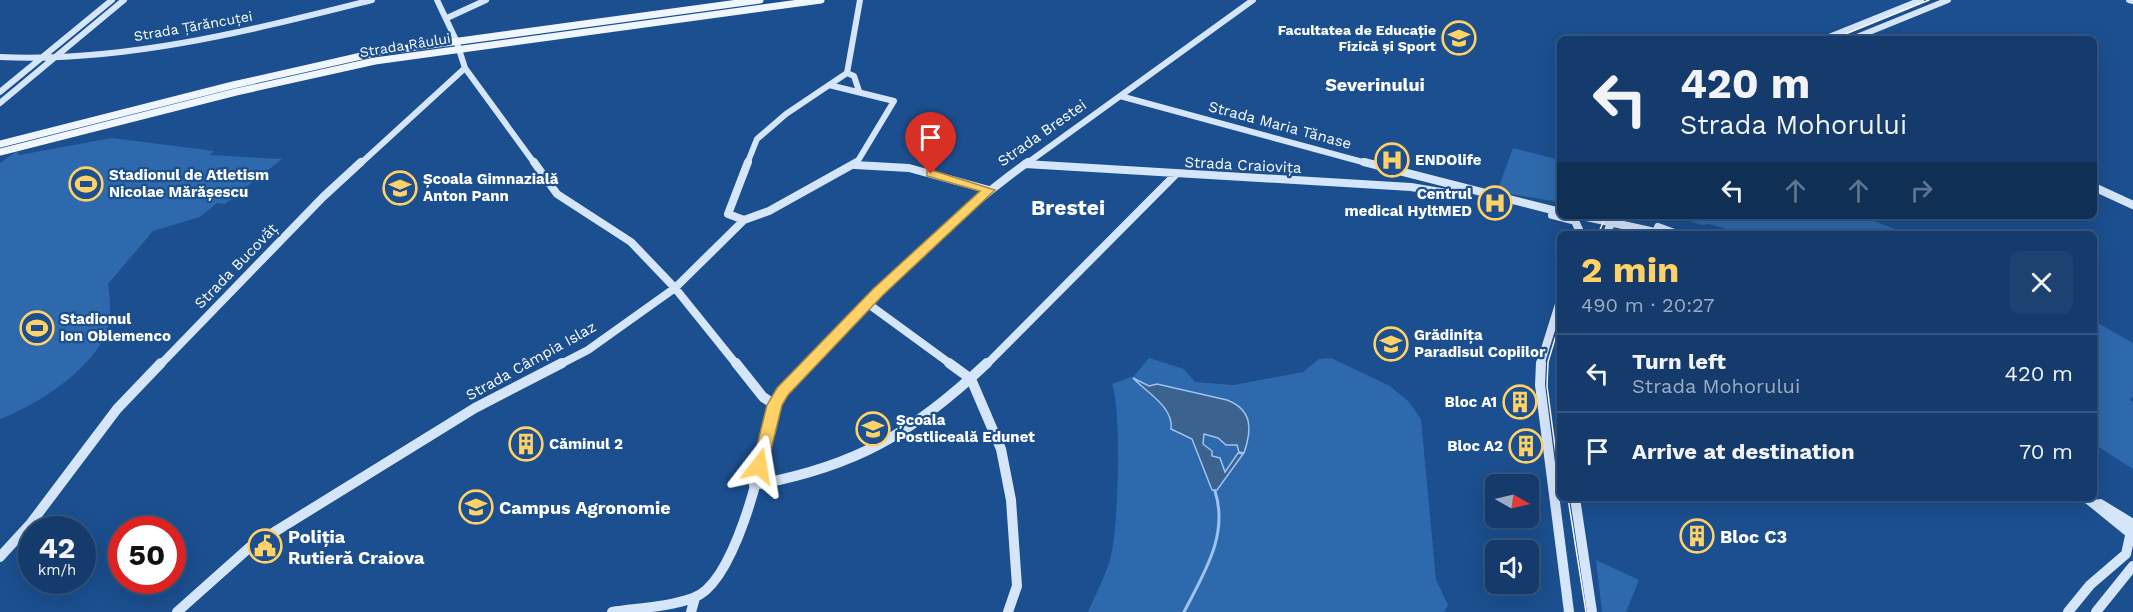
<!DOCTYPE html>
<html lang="en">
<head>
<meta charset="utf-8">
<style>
	body { margin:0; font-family:"Work Sans",sans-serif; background:#1d4271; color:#f1f3f6; height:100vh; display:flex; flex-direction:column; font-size:22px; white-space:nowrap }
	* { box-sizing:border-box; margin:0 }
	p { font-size:20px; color:#9dadc1 }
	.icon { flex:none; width:33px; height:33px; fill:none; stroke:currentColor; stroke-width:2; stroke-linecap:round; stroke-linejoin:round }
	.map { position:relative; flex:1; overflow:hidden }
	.details { position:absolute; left:1557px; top:231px; width:540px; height:270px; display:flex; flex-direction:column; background:#143b6b; border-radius:9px; box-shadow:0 6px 24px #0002,0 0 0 2px #33557e }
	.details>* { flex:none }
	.hud { position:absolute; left:1557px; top:36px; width:540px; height:183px; border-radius:9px; box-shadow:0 6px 24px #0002,0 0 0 2px #33557e; background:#143b6b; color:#f1f3f6; overflow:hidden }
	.needle { width:39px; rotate:98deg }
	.controls { position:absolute; left:1485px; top:474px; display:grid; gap:12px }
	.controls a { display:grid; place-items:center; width:54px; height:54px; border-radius:9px; background:#143b6b; box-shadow:0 6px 24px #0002,0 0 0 2px #33557e; font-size:30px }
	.speed { position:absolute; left:18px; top:516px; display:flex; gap:12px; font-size:30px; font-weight:700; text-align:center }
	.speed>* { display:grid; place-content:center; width:78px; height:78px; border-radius:50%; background:#143b6b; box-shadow:0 6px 24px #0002,0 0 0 2px #33557e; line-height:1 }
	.speed small { font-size:15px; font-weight:400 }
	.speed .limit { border:9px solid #d22; background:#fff; color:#111 }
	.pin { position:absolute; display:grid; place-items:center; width:51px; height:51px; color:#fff; margin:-62px -26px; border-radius:50% 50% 50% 0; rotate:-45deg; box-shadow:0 0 6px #0007 }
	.pin .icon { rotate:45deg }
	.me { position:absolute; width:66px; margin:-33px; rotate:14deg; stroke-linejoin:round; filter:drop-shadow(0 0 4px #0008) }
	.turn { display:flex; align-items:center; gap:21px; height:126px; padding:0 24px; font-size:27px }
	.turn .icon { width:78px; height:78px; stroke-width:2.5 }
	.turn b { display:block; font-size:42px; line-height:51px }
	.lanes { display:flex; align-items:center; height:57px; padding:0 24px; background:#0003; justify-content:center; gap:30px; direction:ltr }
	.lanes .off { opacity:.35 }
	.round { display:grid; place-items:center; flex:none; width:63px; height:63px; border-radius:9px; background:#1d4271 }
	.overview { display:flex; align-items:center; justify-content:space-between; height:102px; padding:0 24px }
	h1 { font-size:36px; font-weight:700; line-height:45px; color:#ffd166 }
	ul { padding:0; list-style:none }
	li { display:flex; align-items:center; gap:18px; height:78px; padding:0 24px; border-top:2px solid #33557e }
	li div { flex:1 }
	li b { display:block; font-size:22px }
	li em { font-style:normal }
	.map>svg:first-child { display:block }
	.green { fill:#2e69ad }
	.water { fill:#3c6290; stroke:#9cc4f0; stroke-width:1.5 }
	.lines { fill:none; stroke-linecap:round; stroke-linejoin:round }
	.stream { stroke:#9cc4f0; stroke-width:3 }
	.secondary-far2 { stroke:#d6e6fa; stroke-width:6 }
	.secondary-far1 { stroke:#d6e6fa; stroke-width:8 }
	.secondary { stroke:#d6e6fa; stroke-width:10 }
	.primary { stroke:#f0f6ff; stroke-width:7 }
	.tram { stroke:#fff; stroke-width:1.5 }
	.route { fill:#ffd166; stroke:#a68842; stroke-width:1.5 }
	.labels { text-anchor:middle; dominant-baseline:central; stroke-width:4.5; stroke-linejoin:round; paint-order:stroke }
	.far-street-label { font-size:14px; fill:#fff; stroke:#1b4f8f }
	.far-poi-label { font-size:14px; font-weight:bold; fill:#fff; stroke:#1b4f8f; text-anchor:end }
	.street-label { font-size:15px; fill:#fff; stroke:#1b4f8f }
	.poi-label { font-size:15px; font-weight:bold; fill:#fff; stroke:#1b4f8f; text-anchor:start }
	.far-district-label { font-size:18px; font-weight:bold; fill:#fff; stroke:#1b4f8f }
	.near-poi-label { font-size:18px; font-weight:bold; fill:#fff; stroke:#1b4f8f; text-anchor:start }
	.district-label { font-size:21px; font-weight:bold; fill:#fff; stroke:#1b4f8f }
</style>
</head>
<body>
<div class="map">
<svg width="2133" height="612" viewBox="0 0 2133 612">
	<rect width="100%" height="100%" fill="#1b4f8f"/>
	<path class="green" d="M 112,138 L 214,151 L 210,155 L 282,159 L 225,204 L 217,203 L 200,217 L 153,231 L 108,284 C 110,299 112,316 107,331 C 92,370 37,405 0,419 L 0,163 L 17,151 L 19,155 Z
		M 1513,148 L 1560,160 L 1560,202 L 1497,192 Z
		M 1674,216 L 1861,216 L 1908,234 L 1744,234 L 1709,224 L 1702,225 Z
		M 2094,321 L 2133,343 L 2133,397 L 2129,399 L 2133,402 L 2133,469 L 2094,444 Z
		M 1149,358 L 1184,369 L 1195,382 L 1234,385 L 1303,372 L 1319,359 L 1331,358 L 1390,386 L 1409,402 L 1421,419 L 1436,580 L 1448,605 L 1444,612 L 1088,612 C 1096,593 1108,572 1112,551 C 1118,521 1122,411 1112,384 L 1134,376 Z
		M 1596,560 L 1639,580 L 1626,612 L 1602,612 Z"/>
	<path class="water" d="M 1133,378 L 1149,386 L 1157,384 L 1227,400 C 1253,410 1252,430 1244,453 L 1239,452 L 1237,445 L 1226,445 L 1218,438 L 1204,434 L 1203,444 L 1212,451 L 1212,456 L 1220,458 L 1225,472 L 1238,453 L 1243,454 L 1217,490 L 1212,490 L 1192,439 L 1171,429 C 1174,407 1146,392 1133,378 Z"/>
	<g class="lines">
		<path class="stream" d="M 1184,612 C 1204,573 1229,535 1215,491"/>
		<path class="secondary-far2" d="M 437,0 L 456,40 L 465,68 L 535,164
			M 2129,0 L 2133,1
			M 447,18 L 486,0
			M 1824,39 L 1921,0
			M 1852,39 L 1948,0
			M 0,57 C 125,63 252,30 372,0
			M 847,73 L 854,76 L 859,91
			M 829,85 L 894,101 L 856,164
			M 0,92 L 112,0
			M 1120,96 L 1370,164
			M 0,103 L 124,0
			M 360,164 L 465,68
			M 747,164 L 757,139 L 786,114 L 847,73 L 860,0
			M 1026,164 L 1253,0"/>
		<path class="secondary-far1" d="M 534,162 L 557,194 L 631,242 L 675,288 L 737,365
			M 1364,162 L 1560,212
			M 1025,164 L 1411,187 L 1452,194 L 1454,186
			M 855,165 L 909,168 L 989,190
			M 2094,187 L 2133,205
			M 1552,215 L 1575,221 L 1581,234
			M 1582,216 L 1664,234
			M 744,220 L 769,211 L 857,162
			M 1658,227 L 1677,234
			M 1607,234 L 1613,216
			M 867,303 L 952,365
			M 1560,360 L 1560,365
			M 160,365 L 323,197 L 361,162
			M 559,365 L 588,350 L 675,288 L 744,220 L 728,214 L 748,162
			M 808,365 C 877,293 947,220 1028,162
			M 986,365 L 1175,175
			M 1540,365 L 1560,301"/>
		<path class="secondary" d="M 736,363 L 763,397 L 775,405
			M 949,363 L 971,379 L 1001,449 L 1011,500 L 1017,586 L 1008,612
			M 1541,363 L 1540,385 L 1569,612
			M 1560,363 L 1560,398
			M 754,485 C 855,467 913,433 987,363
			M 1575,498 L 1592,612
			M 2087,498 L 2129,532 L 2133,539
			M 2100,504 L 2133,524
			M 0,557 L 31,523 L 117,409 L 161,363
			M 177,612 L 250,547 L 475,408 L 562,363
			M 612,612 C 638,608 668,607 693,598 C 738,583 765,448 775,405 L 782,392 L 810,363
			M 691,612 L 695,598
			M 2068,612 L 2090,585 L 2126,554 L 2130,536
			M 2096,612 L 2133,566"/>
		<path class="primary" d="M 0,144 L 233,85 L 379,52 L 760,0
			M 0,152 L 236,92 L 375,61 L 821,0"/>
		<path class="tram" d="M 1833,39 L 1929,0
			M 1598,234 L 1606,216
			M 1560,322 L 1548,362 L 1547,386 L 1560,485
			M 1568,498 L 1586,612"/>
	</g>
	<path class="route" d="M 931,170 L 995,190 L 883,295 L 788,395 L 782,405 L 767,466 L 759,472 L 754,470 L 752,466 L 767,405 L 777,388 L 873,289 L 980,191 L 927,176 L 927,171 Z"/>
	<defs>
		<g id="university-ring" transform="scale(1.725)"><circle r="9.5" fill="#1b4f8f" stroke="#ffd166" stroke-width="1.5"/><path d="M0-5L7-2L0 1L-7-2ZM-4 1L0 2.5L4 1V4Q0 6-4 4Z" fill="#ffd166"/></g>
		<g id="hospital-ring" transform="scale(1.725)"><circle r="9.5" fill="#1b4f8f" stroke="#ffd166" stroke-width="1.5"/><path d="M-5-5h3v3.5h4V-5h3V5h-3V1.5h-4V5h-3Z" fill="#ffd166"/></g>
		<g id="stadium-ring" transform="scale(1.725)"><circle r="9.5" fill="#1b4f8f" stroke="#ffd166" stroke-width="1.5"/><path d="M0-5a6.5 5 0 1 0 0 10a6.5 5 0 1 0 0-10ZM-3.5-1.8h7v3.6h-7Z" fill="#ffd166"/></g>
		<g id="school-ring" transform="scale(1.725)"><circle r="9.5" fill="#1b4f8f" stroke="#ffd166" stroke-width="1.5"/><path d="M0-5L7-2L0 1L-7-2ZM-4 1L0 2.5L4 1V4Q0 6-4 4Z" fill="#ffd166"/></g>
		<g id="building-ring" transform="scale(1.725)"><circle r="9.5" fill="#1b4f8f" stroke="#ffd166" stroke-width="1.5"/><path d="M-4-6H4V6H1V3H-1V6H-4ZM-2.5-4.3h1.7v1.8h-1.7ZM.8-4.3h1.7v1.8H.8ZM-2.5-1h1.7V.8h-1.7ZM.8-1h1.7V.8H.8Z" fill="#ffd166"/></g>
		<g id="civic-ring" transform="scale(1.725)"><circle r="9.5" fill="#1b4f8f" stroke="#ffd166" stroke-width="1.5"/><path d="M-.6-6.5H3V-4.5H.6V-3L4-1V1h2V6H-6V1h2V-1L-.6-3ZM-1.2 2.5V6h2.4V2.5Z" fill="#ffd166"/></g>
	</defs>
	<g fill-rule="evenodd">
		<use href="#university-ring" x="1459" y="38"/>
		<use href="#hospital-ring" x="1392" y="160"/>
		<use href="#stadium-ring" x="86" y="184"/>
		<use href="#school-ring" x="400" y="188"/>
		<use href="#hospital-ring" x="1495" y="203"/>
		<use href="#stadium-ring" x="37" y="328"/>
		<use href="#school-ring" x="1391" y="344"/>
		<use href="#building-ring" x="1520" y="402"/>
		<use href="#school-ring" x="873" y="429"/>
		<use href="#building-ring" x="526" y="444"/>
		<use href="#building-ring" x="1526" y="446"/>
		<use href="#university-ring" x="476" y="507"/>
		<use href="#building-ring" x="1697" y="536"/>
		<use href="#civic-ring" x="265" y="546"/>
	</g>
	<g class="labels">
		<g class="far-street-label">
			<text transform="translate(193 26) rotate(-10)">Strada Țărăncuței</text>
			<text transform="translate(405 45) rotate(-9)">Strada Râului</text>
		</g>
		<g class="far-poi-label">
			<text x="1436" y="30">Facultatea de Educație<tspan x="1436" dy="16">Fizică și Sport</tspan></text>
		</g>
		<g class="street-label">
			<text transform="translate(1280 125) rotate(15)">Strada Maria Tănase</text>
			<text transform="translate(1042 133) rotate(-35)">Strada Brestei</text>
			<text transform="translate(1243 165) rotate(3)">Strada Craiovița</text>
			<text transform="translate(236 266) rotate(-46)">Strada Bucovăț</text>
			<text transform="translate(531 361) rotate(-29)">Strada Câmpia Islaz</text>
		</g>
		<g class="poi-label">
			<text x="1415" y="160">ENDOlife</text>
			<text x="109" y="175">Stadionul de Atletism<tspan x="109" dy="17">Nicolae Mărășescu</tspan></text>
			<text x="423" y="179">Școala Gimnazială<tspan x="423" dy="17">Anton Pann</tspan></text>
			<text x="1472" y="194" text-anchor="end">Centrul<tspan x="1472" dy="17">medical HyltMED</tspan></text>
			<text x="60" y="319">Stadionul<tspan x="60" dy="17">Ion Oblemenco</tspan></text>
			<text x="1414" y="335">Grădinița<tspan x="1414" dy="17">Paradisul Copiilor</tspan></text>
			<text x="1497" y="402" text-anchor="end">Bloc A1</text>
			<text x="896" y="420">Școala<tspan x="896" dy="17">Postliceală Edunet</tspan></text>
			<text x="549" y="444">Căminul 2</text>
			<text x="1503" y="446" text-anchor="end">Bloc A2</text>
		</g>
		<g class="far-district-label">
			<text x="1375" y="84">Severinului</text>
		</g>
		<g class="near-poi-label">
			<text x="499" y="507">Campus Agronomie</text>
			<text x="288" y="536">Poliția<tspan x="288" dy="21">Rutieră Craiova</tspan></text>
			<text x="1720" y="536">Bloc C3</text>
		</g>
		<g class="district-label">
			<text x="1068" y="207">Brestei</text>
		</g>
	</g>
</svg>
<div class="controls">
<a><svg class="needle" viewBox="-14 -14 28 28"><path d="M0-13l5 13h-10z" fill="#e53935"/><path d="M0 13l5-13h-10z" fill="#9dadc1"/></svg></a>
<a><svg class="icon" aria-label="sound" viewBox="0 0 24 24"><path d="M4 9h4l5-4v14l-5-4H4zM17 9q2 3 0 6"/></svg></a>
</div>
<div class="speed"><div>42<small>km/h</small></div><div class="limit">50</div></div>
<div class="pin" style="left:931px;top:174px;background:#d93025"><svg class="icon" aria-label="arrive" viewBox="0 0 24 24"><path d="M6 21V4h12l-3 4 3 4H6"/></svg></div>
<svg class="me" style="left:759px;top:466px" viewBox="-20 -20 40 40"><path d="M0-17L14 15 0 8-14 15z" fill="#ffd166" stroke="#fff" stroke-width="4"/></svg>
<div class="hud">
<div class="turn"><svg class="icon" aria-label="left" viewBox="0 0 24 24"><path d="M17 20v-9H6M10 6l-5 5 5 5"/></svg><div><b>420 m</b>Strada Mohorului</div></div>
<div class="lanes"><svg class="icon" aria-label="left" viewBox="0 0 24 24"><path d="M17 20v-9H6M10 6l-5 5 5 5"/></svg><svg class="icon off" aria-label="ahead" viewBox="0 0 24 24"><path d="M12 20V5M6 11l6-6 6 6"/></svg><svg class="icon off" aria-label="ahead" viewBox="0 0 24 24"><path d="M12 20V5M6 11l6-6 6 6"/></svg><svg class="icon off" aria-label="right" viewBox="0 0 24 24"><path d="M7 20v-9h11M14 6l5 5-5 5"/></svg></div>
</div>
<section class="details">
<div class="overview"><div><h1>2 min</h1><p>490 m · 20:27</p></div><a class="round"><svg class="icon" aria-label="close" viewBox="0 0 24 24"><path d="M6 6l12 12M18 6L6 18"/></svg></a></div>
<ul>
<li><svg class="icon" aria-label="left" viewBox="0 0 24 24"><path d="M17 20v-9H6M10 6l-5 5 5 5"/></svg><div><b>Turn left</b><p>Strada Mohorului</p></div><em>420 m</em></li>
<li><svg class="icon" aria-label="arrive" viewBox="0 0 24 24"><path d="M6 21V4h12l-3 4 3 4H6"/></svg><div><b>Arrive at destination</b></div><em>70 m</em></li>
</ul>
</section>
</div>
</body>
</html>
